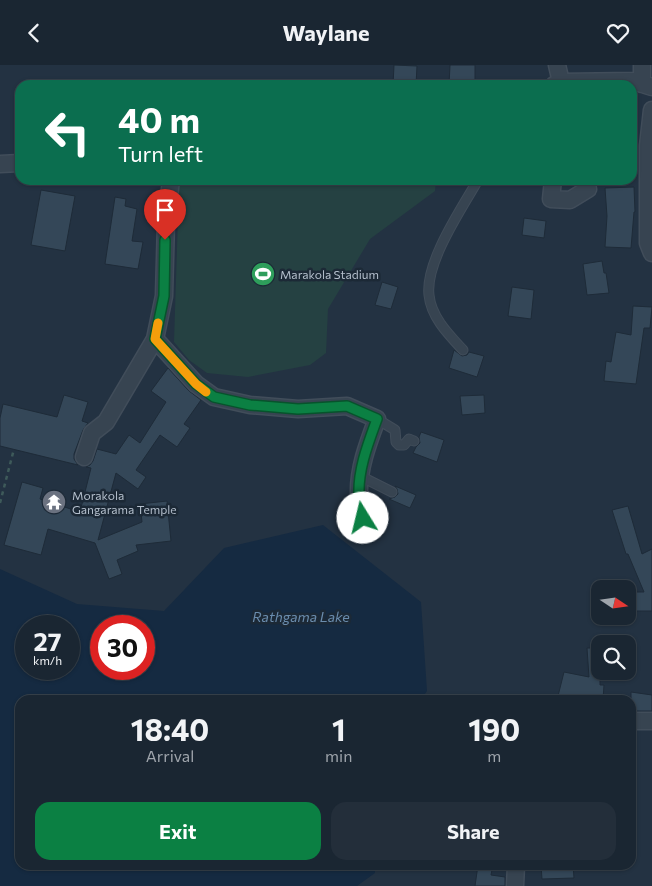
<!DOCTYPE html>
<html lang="en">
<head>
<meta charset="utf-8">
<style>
	body { margin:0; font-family:Commissioner,sans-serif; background:#232e3a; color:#f1f3f6; height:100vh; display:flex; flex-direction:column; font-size:19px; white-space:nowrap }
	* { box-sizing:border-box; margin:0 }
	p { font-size:16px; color:#9fa5ac }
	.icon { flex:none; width:28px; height:28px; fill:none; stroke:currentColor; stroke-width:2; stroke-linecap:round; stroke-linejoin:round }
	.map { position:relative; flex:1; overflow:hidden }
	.details { position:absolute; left:15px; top:630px; width:621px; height:175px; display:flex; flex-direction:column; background:#1a2632; border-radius:15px; box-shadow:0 1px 4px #0004,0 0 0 1px #38434d }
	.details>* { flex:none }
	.hud { position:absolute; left:15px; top:15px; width:622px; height:105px; border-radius:15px; box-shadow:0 1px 4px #0004,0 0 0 1px #38434d; background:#0b6e4f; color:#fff; overflow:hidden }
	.needle { width:32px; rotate:103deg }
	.tools { position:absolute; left:591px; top:515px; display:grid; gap:10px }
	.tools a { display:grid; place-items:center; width:45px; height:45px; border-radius:10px; background:#1a2632; box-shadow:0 1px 4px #0004,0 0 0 1px #38434d; font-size:25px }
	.speed { position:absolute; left:15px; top:550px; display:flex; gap:10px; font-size:25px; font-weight:700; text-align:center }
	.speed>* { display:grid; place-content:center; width:65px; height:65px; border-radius:50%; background:#1a2632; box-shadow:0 1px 4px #0004,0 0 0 1px #38434d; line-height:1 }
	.speed small { font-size:12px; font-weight:400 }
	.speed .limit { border:8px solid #d22; background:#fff; color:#111 }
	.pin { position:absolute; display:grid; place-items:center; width:42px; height:42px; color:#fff; margin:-51px -21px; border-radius:50% 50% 50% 0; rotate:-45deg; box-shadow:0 0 5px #0007 }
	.pin .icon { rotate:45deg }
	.me { position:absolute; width:55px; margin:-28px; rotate:351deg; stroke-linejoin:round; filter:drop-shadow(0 0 4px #0008) }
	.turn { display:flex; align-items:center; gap:18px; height:105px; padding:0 20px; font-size:22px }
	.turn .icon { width:65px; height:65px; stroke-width:2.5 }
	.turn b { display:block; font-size:35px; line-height:42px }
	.eta { display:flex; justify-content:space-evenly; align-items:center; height:85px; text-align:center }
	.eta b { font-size:30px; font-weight:700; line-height:35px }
	.primary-button { display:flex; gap:10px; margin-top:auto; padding:10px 20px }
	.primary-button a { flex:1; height:58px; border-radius:15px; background:#0b8043; color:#fff; font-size:20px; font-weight:700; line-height:58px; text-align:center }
	.primary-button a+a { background:#232e3a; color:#f1f3f6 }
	header { display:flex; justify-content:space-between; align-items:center; height:65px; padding:0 20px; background:#1a2632; font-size:22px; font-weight:700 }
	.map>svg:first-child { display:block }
	.green { fill:#254142 }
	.water { fill:#152a41; fill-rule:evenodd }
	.building { fill:#344758; stroke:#1e2b38 }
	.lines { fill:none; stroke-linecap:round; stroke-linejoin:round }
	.lane-casing { stroke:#414d5a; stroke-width:11 }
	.street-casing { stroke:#414d5a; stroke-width:19 }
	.path { stroke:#3e5a5a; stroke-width:2.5; stroke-dasharray:4 4; stroke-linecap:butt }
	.lane { stroke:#374451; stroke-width:9 }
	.street { stroke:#374451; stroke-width:16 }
	.route-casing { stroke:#07532c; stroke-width:12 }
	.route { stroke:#0b8043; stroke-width:9 }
	.slow { stroke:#f59e0b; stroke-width:9 }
	.labels { text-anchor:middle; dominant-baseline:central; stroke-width:5; stroke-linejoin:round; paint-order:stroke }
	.poi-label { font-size:12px; fill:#b4bfcc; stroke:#1c2936; text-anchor:start }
	.water-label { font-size:14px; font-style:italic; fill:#6a8cad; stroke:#1c2936 }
</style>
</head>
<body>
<header><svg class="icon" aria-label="back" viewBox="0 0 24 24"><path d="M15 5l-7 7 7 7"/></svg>Waylane<svg class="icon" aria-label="heart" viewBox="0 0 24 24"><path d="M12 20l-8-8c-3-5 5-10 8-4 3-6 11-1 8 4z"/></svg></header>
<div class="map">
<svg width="652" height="821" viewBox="0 0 652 821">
	<rect width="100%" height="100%" fill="#233242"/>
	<path class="green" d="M 181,115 L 436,115 L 435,126 L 370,174 L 328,244 L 326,288 L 310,300 L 248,312 L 207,308 L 189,295 L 174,277 L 179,122 Z"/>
	<path class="water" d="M 323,460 L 421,537 L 427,626 L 421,635 L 20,635 L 20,800 L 375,800 L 375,808 L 357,821 L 0,821 L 0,504 L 77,539 L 164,546 L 224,483 ZM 26,561 L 69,561 L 69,604 L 26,604 ZM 101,561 L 144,561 L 144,604 L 101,604 Z"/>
	<path class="building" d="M 394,0 L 417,1 L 416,20 L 393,20 Z
		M 450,0 L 475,0 L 475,20 L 449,20 Z
		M 634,122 L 635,147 L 634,147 L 631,183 L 605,182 L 607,151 L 605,123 Z
		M 41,125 L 75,131 L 65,186 L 31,180 Z
		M 115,132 L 126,134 L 125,141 L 137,144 L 132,176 L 143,177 L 138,204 L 105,199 Z
		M 524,153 L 546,156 L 544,173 L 522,170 Z
		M 602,196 L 604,208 L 606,208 L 609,228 L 587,230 L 583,199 Z
		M 382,217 L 398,222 L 391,244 L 375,240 Z
		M 512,222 L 534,225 L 531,254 L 508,251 Z
		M 633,241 L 652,242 L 650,263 L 644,263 L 636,319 L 604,316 L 606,296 L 611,297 L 616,267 L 631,270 Z
		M 454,285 L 462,291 L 467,290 L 469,287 L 484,291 L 477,312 L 449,303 Z
		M 168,303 L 189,326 L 201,335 L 184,359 L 190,363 L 177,382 L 160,370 L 136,405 L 146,412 L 138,424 L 116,408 L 98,475 L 142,457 L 140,439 L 167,436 L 171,476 L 136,480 L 138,486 L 117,495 L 122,509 L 109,514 L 95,478 L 48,464 L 41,490 L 4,480 L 22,417 L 43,423 L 40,434 L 80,447 L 91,403 L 86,402 L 90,400 L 93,396 L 97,384 L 116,389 L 129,370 L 140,378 L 166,337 L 151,326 Z
		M 64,330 L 88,337 L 82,356 L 88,358 L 83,365 L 74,389 L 74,394 L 78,400 L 0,381 L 0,353 L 3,339 L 57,352 Z
		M 484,330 L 485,348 L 462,350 L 460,331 Z
		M 421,367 L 444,375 L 437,397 L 413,388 L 416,382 L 420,378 L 419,372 Z
		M 395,421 L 416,430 L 410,443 L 389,434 L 395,432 L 398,429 L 397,424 Z
		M 628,441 L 642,489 L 652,484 L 652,546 L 628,546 L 628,527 L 644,527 L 628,489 L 626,489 L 612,445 Z
		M 371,445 L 388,451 L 382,471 L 359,464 L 360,462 L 365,463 L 370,460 L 373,455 Z
		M 587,583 L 600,583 L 600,620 L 604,620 L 603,635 L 557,635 L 564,607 L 589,612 Z
		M 631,627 L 652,630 L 652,646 L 631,646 Z
		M 478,800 L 493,800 L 491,810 L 505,812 L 505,821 L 475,821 Z
		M 541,800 L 573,800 L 574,813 L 542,814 Z"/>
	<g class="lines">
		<g class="lane-casing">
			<path id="lane" d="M 463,285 C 449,270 431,252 429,230 C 425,197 462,143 478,115
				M 377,354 L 395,365 L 396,377 L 399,380 L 404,380 L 409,374 L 414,376
				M 360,411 L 392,427"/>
		</g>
		<g class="street-casing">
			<path id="street" d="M 557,0 L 561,17 L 560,20
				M 642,19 L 642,0
				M 554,20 L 561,17 L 633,16 L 652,22
				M 652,45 L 648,81 L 648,178 L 652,188
				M 0,99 L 20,98
				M 553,115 L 551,134 L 570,135 L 588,124
				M 155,274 L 196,319 L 214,332 L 250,340 L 298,344 L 347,341 L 377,354 C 368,378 358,404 359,430 C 359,438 361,446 363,453
				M 84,392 L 92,368 L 106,357 L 155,274 L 164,231 L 166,157 L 171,115
				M 631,656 L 652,656
				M 515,821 L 516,800"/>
		</g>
		<path class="path" d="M 0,438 L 14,384"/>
		<use href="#lane" class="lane"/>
		<use href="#street" class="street"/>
	</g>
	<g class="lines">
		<g class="route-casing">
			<path id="route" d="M 165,175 L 164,231 L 155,274 L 196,319 L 214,332 L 250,340 L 298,344 L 347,341 L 377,354 C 368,379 358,404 359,430 C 359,438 361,446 363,453"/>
		</g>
		<use href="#route" class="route"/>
		<path class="slow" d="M 158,258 L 155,274 L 196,319 L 206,327"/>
	</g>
	<defs>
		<g id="stadium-disc" transform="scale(1.25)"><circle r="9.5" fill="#2e9e5b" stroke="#1c2936"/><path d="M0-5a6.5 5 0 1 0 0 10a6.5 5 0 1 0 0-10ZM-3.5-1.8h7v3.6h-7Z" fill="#fff"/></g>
		<g id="temple-disc" transform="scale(1.25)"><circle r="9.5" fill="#6b7280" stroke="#1c2936"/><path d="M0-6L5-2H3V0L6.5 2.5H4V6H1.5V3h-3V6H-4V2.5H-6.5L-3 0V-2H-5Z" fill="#fff"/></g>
	</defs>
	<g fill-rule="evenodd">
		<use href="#stadium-disc" x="263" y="209"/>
		<use href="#temple-disc" x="54" y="437"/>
	</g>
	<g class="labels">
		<g class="poi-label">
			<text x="280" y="209">Marakola Stadium</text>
			<text x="72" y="430">Morakola<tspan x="72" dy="14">Gangarama Temple</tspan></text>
		</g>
		<g class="water-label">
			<text x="301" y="551">Rathgama Lake</text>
		</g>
	</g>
</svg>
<div class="tools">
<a><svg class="needle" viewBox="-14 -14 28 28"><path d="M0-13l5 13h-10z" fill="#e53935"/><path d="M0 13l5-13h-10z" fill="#9fa5ac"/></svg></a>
<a><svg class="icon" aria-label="search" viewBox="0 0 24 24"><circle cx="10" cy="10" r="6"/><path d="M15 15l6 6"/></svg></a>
</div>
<div class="speed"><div>27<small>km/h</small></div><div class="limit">30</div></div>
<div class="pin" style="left:165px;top:175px;background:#d93025"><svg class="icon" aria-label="arrive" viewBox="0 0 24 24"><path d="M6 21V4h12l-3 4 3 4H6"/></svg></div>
<svg class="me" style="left:363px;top:453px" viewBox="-20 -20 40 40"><circle r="19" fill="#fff"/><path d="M0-13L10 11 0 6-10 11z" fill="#0b8043"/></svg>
<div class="hud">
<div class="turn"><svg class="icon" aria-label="left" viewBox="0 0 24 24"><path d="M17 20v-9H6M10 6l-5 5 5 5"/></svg><div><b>40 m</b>Turn left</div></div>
</div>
<section class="details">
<div class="eta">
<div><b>18:40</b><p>Arrival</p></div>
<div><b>1</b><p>min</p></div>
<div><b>190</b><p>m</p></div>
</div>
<div class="primary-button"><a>Exit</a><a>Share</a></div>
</section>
</div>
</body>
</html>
